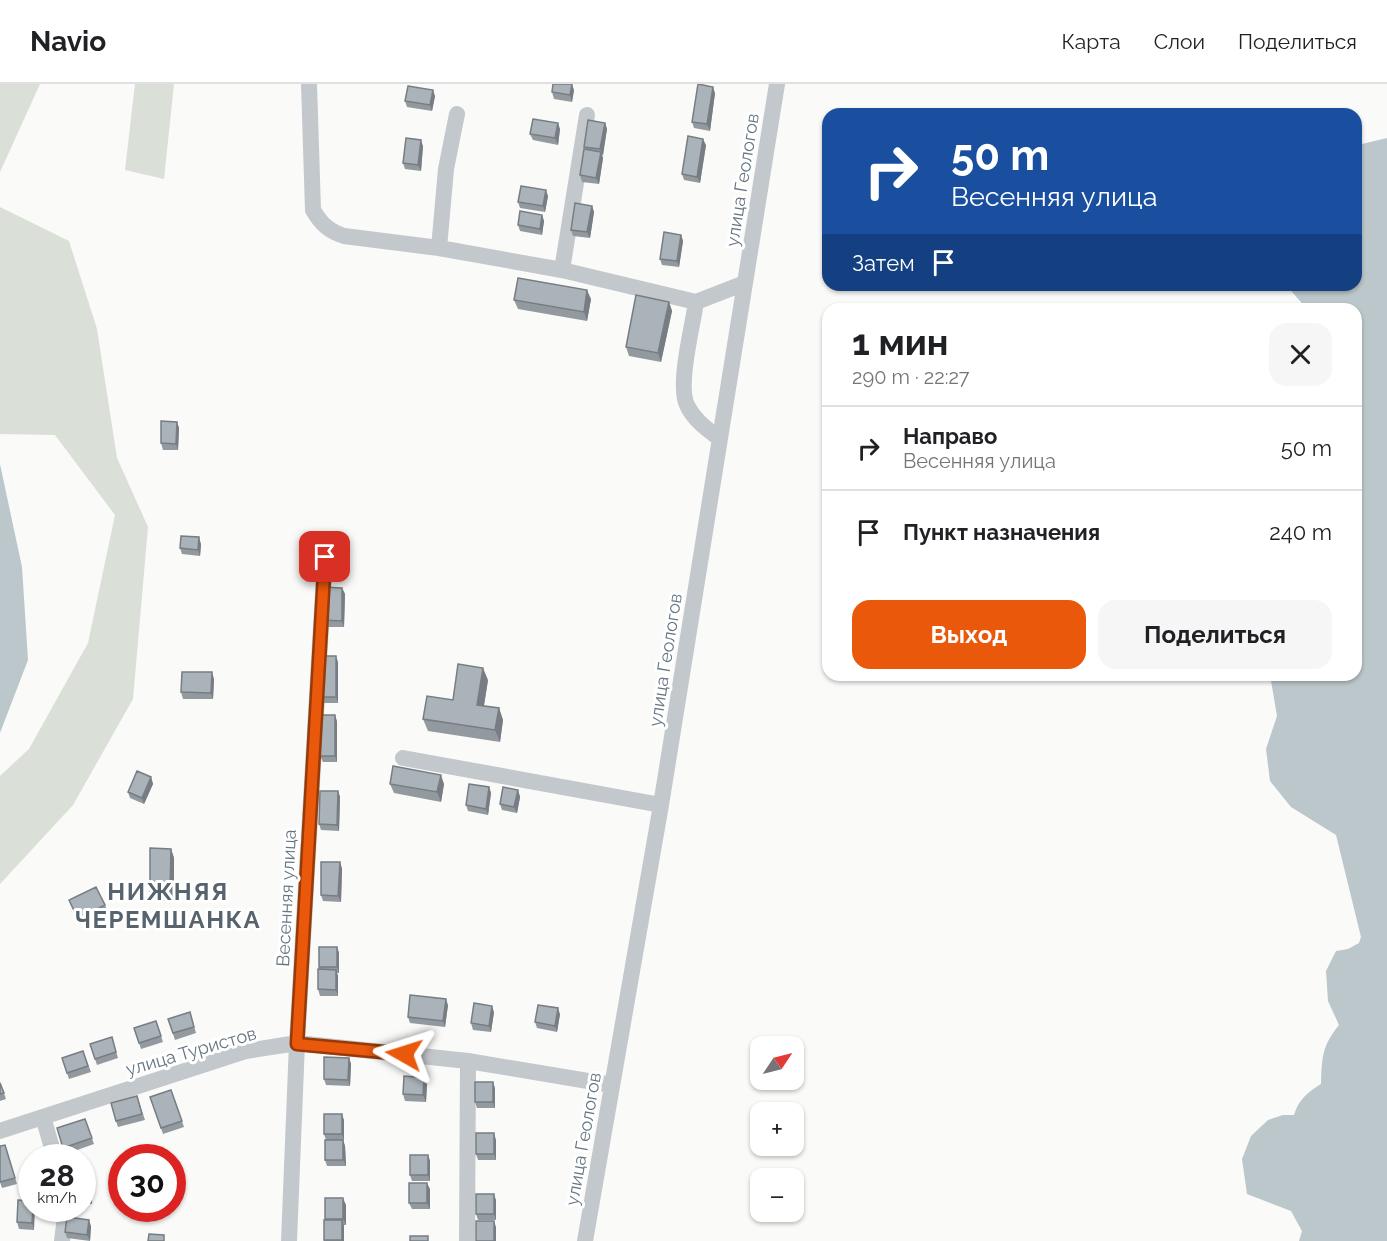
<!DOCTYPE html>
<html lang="ru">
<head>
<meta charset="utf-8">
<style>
	body { margin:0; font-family:Raleway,sans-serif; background:#f6f6f6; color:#202124; height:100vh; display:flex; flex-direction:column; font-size:22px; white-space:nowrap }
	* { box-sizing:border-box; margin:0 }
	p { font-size:20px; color:#757577 }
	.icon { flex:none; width:33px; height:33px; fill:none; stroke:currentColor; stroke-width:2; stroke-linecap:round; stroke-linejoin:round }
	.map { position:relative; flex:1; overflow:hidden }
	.side { position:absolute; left:822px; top:219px; width:540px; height:378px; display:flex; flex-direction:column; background:#fff; border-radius:18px; box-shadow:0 2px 4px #0004 }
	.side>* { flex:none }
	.hud { position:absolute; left:822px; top:24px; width:540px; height:183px; border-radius:18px; box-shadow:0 2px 4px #0004; background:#1a4fa0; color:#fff; overflow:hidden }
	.needle { width:39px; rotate:55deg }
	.fabs { position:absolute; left:750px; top:952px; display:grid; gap:12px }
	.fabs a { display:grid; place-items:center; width:54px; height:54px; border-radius:12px; background:#fff; box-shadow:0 2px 4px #0004; font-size:30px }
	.speed { position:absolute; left:18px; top:1060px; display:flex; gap:12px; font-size:30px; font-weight:700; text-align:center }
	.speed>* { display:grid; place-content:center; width:78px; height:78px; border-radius:50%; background:#fff; box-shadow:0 2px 4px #0004; line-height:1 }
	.speed small { font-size:15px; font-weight:400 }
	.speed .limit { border:9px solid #d22; background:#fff; color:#111 }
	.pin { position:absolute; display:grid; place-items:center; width:51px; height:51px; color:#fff; margin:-26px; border-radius:12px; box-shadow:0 3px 9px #0006 }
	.me { position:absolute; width:66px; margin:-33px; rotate:276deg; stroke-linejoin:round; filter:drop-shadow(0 0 4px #0008) }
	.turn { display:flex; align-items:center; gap:21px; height:126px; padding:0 30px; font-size:27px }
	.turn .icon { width:78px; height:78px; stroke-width:2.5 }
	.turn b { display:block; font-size:42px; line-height:51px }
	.then { display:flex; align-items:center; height:57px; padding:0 30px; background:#0003; gap:12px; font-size:22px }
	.round { display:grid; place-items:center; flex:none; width:63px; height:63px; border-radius:18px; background:#f6f6f6 }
	.headline { display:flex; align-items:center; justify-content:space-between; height:102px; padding:0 30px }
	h1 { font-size:36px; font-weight:700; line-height:45px }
	.primary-button { display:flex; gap:12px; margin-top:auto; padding:12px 30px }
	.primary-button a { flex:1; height:69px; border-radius:18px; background:#ea580c; color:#fff; font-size:24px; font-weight:700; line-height:69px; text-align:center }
	.primary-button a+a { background:#f6f6f6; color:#202124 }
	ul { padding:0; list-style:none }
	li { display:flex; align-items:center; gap:18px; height:84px; padding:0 30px; border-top:2px solid #e0e0e0 }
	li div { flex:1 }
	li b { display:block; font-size:22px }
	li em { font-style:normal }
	header { display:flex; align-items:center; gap:36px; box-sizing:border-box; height:84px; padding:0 30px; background:#fff; border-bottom:2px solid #e0e0e0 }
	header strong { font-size:28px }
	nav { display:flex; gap:33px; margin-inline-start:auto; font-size:21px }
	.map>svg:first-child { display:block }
	.green { fill:#dadfd7 }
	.water { fill:#bbc7cb }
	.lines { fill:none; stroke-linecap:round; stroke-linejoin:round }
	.minor { stroke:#c3c8cc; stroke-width:16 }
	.wall { fill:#929a9f }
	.shaded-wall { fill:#777d82 }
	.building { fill:#aab3b9; stroke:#777d82; stroke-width:1.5 }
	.route-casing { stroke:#983908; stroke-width:15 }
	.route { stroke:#ea580c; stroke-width:10 }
	.labels { text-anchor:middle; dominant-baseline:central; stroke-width:6; stroke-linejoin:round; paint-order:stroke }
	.street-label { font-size:18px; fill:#657683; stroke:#fff }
	.district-label { font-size:24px; font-weight:bold; letter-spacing:1.5px; fill:#57646e; stroke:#fff }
</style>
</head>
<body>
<header>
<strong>Navio</strong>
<nav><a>Карта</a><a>Слои</a><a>Поделиться</a></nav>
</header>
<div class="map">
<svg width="1387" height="1157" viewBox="0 0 1387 1157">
	<rect width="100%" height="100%" fill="#fafaf8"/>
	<path class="green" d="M 0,0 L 40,0 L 0,88 Z
		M 135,0 L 174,0 L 164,95 L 125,86 Z
		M 0,123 L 69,157 L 97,245 L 117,374 L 148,443 L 133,615 L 73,721 L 0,800 L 0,692 L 29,665 L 88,559 L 115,431 L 55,351 L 0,350 Z"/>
	<path class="water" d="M 1387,54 L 1387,1157 L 1299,1157 L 1302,1147 L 1291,1127 L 1247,1110 L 1242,1075 L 1251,1052 L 1268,1036 L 1283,1031 L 1294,1031 C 1298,1016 1309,1007 1321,1000 C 1322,973 1322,962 1339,941 L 1328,917 L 1326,887 L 1336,867 L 1348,865 L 1359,859 L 1361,853 L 1336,751 L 1291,723 L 1270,697 L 1266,665 L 1277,632 L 1270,591 L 1356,591 L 1356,225 L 1307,225 L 1286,201 L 1356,201 L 1356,60 L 1362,60 Z
		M 0,380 L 22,483 L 28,576 L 0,649 Z"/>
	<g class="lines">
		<path class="minor" d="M 309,0 L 313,126 C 321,140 329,147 344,152 L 439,164 L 562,186 L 696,218 L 745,199
			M 439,164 L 446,85 L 457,30
			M 562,186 L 587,31
			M 696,218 C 693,241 677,301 687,321 C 694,336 707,345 720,355
			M 403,674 L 661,721
			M 43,1033 L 55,1074
			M 0,1047 L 246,967 L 297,959 L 468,977 L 612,1001
			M 62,1157 L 66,1125
			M 289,1157 L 297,959 L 325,473
			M 467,1157 L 468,977
			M 585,1157 L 661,721 L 777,0"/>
	</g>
	<path class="wall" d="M 574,6 L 572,18 L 554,15 L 552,8 Z
		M 715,9 L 710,47 L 694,44 L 692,38 Z
		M 435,12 L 432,27 L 407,23 L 405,17 Z
		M 605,39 L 607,45 L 602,72 L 603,74 L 599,100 L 582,98 L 580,91 L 585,65 L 584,63 Z
		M 560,45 L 558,61 L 533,56 L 530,50 Z
		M 706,61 L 700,99 L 684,96 L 682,90 Z
		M 423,62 L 421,87 L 405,85 L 403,79 Z
		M 548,112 L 545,128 L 520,124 L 518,118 Z
		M 592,122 L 594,128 L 590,154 L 573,152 L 571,146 Z
		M 542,131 L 544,137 L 542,151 L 520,147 L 518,141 Z
		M 681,151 L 683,157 L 679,183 L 662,181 L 660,175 Z
		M 591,215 L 587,237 L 518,225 L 514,216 Z
		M 669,218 L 672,227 L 661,278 L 629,272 L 626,263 Z
		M 177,338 L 179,344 L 178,366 L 163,366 L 161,359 Z
		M 201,460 L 200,472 L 182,470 L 180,464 Z
		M 342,504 L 345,510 L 344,543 L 326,543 L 323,536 Z
		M 338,578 L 338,619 L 324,619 L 321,613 Z
		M 214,595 L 213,615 L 183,615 L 181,608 Z
		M 488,596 L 484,622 L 499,624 L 503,636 L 500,658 L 428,647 L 423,635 Z
		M 337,637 L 337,678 L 323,678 L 320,672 Z
		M 151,693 L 153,700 L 144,720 L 130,714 L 128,708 Z
		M 390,700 L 444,700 L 441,718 L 394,709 Z
		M 489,703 L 491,709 L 488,731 L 468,727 L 466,721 Z
		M 518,706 L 520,713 L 517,729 L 502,726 L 500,720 Z
		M 338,707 L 340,713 L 339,747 L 321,746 L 319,740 Z
		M 171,765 L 174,774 L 174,817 L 153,816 L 150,807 Z
		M 340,778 L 342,785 L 341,818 L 323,817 L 321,811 Z
		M 69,816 L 105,821 L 108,828 L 80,841 Z
		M 337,863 L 339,869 L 339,889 L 337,889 L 338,892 L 338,912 L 320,912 L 318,905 L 319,885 L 319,883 Z
		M 448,921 L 445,943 L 410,939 L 408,933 Z
		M 190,928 L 196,949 L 175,956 L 168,935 Z
		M 494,928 L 491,948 L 473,946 L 471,939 Z
		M 560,930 L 557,948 L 537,944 L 535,938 Z
		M 156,937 L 163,958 L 141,965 L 134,944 Z
		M 112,953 L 118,974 L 97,981 L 90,960 Z
		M 83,967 L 91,988 L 69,995 L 62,974 Z
		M 349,974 L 351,980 L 350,1002 L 326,1001 L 324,995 Z
		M 0,998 L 6,1015 L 0,1017 Z
		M 427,1000 L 426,1018 L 405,1017 L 403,1010 Z
		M 495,1004 L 495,1024 L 477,1024 L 475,1018 Z
		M 171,1006 L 184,1043 L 163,1050 L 150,1013 Z
		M 137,1012 L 145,1036 L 118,1043 L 116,1037 Z
		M 85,1035 L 94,1060 L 66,1070 L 57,1044 Z
		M 344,1036 L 344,1056 L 343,1056 L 345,1062 L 346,1082 L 327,1082 L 325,1076 L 326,1056 L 324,1050 Z
		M 496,1056 L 496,1076 L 478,1076 L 476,1070 Z
		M 5,1061 L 17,1100 L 2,1104 L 0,1098 Z
		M 428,1071 L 430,1077 L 430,1097 L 412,1097 L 410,1091 Z
		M 82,1091 L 92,1098 L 92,1120 L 82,1120 Z
		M 430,1105 L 430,1125 L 412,1125 L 409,1119 Z
		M 496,1116 L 496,1136 L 478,1136 L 476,1130 Z
		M 32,1117 L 34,1146 L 19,1145 L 17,1138 Z
		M 346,1121 L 346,1141 L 344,1141 L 344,1157 L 324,1157 L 324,1136 L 326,1136 L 325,1135 Z
		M 91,1142 L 90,1157 L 67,1154 L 65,1148 Z"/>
	<path class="shaded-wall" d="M 572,0 L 574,6 L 572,18 L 570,11 Z
		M 713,3 L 715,9 L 710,47 L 707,40 Z
		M 433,6 L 435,12 L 432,27 L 430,21 Z
		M 558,39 L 560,45 L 558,61 L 555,54 Z
		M 605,39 L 607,45 L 603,72 L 600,65 Z
		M 703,55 L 706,61 L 700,99 L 697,93 Z
		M 421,56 L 423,62 L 421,87 L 418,81 Z
		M 601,68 L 603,74 L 599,100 L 596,94 Z
		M 546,106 L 548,112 L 545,128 L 543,122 Z
		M 592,122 L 594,128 L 590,154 L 587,148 Z
		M 542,131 L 544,137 L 542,151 L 540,145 Z
		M 681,151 L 683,157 L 679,183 L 677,177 Z
		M 587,206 L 591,215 L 587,237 L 584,228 Z
		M 669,218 L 672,227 L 661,278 L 658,269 Z
		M 177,338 L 179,344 L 178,366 L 176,360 Z
		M 199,453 L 201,460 L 200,472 L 198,466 Z
		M 342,504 L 345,510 L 344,543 L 342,537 Z
		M 336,572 L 338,578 L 338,619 L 336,613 Z
		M 483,584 L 488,596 L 482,633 L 477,621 Z
		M 212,588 L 214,595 L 213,615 L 211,609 Z
		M 499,624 L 503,636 L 500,658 L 495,646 Z
		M 335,631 L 337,637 L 337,678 L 335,672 Z
		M 441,691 L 444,700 L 441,718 L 437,708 Z
		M 151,693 L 153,700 L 144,720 L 142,714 Z
		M 489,703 L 491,709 L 488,731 L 486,725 Z
		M 518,706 L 520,713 L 517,729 L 514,723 Z
		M 338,707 L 340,713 L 339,747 L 337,741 Z
		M 171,765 L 174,774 L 174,817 L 170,807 Z
		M 340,778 L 342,785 L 341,818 L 338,812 Z
		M 337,863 L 339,869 L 339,889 L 337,883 Z
		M 336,886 L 338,892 L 338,912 L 336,906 Z
		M 446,915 L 448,921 L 445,943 L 443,937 Z
		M 492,922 L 494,928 L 491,948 L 489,942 Z
		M 558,924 L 560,930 L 557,948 L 555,942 Z
		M 349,974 L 351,980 L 350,1002 L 348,996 Z
		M 424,994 L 427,1000 L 426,1018 L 423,1011 Z
		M 493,998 L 495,1004 L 495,1024 L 493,1018 Z
		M 342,1030 L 344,1036 L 344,1056 L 342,1050 Z
		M 494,1049 L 496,1056 L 496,1076 L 494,1070 Z
		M 343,1056 L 345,1062 L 346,1082 L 343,1076 Z
		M 171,1070 L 174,1076 L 172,1094 L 172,1074 L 171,1074 Z
		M 428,1071 L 430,1077 L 430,1097 L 428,1091 Z
		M 90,1091 L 92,1098 L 92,1120 L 90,1114 Z
		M 427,1099 L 430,1105 L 430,1125 L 427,1119 Z
		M 494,1110 L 496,1116 L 496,1136 L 494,1130 Z
		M 343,1114 L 346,1121 L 346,1141 L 343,1135 Z
		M 33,1125 L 35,1125 L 34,1146 L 32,1139 Z
		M 89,1136 L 91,1142 L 90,1157 L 87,1151 Z
		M 342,1136 L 344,1142 L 344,1157 L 342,1157 Z
		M 494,1137 L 496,1143 L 496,1157 L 494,1157 Z"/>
	<path class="building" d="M 553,0 L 572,0 L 570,11 L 552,8 Z
		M 698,0 L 713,3 L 707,40 L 692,38 Z
		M 408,2 L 433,6 L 430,21 L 405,17 Z
		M 533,35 L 558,39 L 555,54 L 530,50 Z
		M 588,36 L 605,39 L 600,65 L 584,63 Z
		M 688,52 L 703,55 L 697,93 L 682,90 Z
		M 406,54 L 421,56 L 418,81 L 403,79 Z
		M 584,65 L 601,68 L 596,94 L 580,91 Z
		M 521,102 L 546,106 L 543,122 L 518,118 Z
		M 575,119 L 592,122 L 587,148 L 571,146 Z
		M 520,127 L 542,131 L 540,145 L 518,141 Z
		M 664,148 L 681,151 L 677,177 L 660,175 Z
		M 518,194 L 587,206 L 584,228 L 514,216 Z
		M 636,211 L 669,218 L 658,269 L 626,263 Z
		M 161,337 L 177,338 L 176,360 L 161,359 Z
		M 181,452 L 199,453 L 198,466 L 180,464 Z
		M 324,503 L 342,504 L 342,537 L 323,536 Z
		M 322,572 L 336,572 L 336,613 L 321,613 Z
		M 458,580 L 483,584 L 477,621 L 499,624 L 495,646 L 423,635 L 427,612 L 453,616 Z
		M 182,588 L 212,588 L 211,609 L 181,608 Z
		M 320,631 L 335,631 L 335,672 L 320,672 Z
		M 393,682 L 441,691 L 437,708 L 390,700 Z
		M 137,687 L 151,693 L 142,714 L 128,708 Z
		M 469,700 L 489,703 L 486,725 L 466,721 Z
		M 503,703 L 518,706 L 514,723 L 500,720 Z
		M 320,707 L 338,707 L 337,741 L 319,740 Z
		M 150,764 L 171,765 L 170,807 L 150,807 Z
		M 321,778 L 340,778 L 338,812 L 321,811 Z
		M 96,803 L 105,821 L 78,835 L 69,816 Z
		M 319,863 L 337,863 L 337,883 L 319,883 Z
		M 318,885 L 336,886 L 336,906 L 318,905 Z
		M 410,911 L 446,915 L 443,937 L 408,933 Z
		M 474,919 L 492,922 L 489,942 L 471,939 Z
		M 538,921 L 558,924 L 555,942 L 535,938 Z
		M 190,928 L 194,943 L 173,949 L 168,935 Z
		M 156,937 L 161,952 L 139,959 L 134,944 Z
		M 112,953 L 116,968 L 95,975 L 90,960 Z
		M 83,967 L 88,982 L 67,989 L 62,974 Z
		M 324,973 L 349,974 L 348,996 L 324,995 Z
		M 404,992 L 424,994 L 423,1011 L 403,1010 Z
		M 475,998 L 493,998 L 493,1018 L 475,1018 Z
		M 0,999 L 4,1009 L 0,1010 Z
		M 171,1006 L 182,1037 L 161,1044 L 150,1013 Z
		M 137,1012 L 142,1030 L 116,1037 L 111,1019 Z
		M 324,1030 L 342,1030 L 342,1050 L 324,1050 Z
		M 85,1035 L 92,1054 L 63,1064 L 57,1044 Z
		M 476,1049 L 494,1049 L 494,1070 L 476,1070 Z
		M 325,1056 L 343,1056 L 343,1076 L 325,1076 Z
		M 5,1061 L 15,1094 L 0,1098 L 0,1062 Z
		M 158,1069 L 171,1070 L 171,1074 L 158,1074 Z
		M 410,1071 L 428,1071 L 428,1091 L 410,1091 Z
		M 82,1091 L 90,1091 L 90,1114 L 82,1114 Z
		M 409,1099 L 427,1099 L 427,1119 L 409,1119 Z
		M 476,1110 L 494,1110 L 494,1130 L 476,1130 Z
		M 325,1114 L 343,1114 L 343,1135 L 325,1135 Z
		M 18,1116 L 32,1117 L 32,1125 L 33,1125 L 32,1139 L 17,1138 Z
		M 67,1133 L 89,1136 L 87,1151 L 65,1148 Z
		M 324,1136 L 342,1136 L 342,1156 L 324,1156 Z
		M 476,1137 L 494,1137 L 494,1157 L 476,1157 Z
		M 149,1150 L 164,1151 L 164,1157 L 148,1157 Z
		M 410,1152 L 428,1152 L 428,1157 L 410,1157 Z"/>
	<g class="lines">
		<g class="route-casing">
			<path id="route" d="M 325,473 L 297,960 L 404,970"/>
		</g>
		<use href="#route" class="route"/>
	</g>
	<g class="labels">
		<g class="street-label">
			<text transform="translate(742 96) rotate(-81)">улица Геологов</text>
			<text transform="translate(665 576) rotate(-81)">улица Геологов</text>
			<text transform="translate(286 814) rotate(-87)">Весенняя улица</text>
			<text transform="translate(191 967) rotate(-16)">улица Туристов</text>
			<text transform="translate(583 1055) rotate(-80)">улица Геологов</text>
		</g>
		<g class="district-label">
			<text x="168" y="807">НИЖНЯЯ<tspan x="168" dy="28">ЧЕРЕМШАНКА</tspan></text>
		</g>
	</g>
</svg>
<div class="fabs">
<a><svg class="needle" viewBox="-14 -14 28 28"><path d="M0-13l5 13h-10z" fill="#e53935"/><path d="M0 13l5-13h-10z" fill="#757577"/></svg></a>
<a>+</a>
<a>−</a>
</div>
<div class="speed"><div>28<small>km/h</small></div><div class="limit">30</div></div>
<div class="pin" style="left:325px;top:473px;background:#d93025"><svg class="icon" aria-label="arrive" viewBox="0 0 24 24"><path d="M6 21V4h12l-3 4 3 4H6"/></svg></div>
<svg class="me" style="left:404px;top:970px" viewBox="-20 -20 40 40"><path d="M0-17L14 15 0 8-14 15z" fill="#ea580c" stroke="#fff" stroke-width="4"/></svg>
<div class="hud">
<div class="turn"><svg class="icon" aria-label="right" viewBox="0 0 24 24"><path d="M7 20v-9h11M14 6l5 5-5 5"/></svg><div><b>50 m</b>Весенняя улица</div></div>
<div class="then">Затем<svg class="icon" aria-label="arrive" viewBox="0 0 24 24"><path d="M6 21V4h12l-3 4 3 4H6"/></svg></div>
</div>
<section class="side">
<div class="headline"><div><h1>1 мин</h1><p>290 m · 22:27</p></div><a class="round"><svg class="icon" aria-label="close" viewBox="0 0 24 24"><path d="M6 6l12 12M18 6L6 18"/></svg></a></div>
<ul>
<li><svg class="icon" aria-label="right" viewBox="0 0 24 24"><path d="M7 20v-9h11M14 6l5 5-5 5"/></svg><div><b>Направо</b><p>Весенняя улица</p></div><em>50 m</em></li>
<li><svg class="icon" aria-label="arrive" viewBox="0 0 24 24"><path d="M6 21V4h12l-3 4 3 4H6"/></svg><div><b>Пункт назначения</b></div><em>240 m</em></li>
</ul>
<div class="primary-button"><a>Выход</a><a>Поделиться</a></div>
</section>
</div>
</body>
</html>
